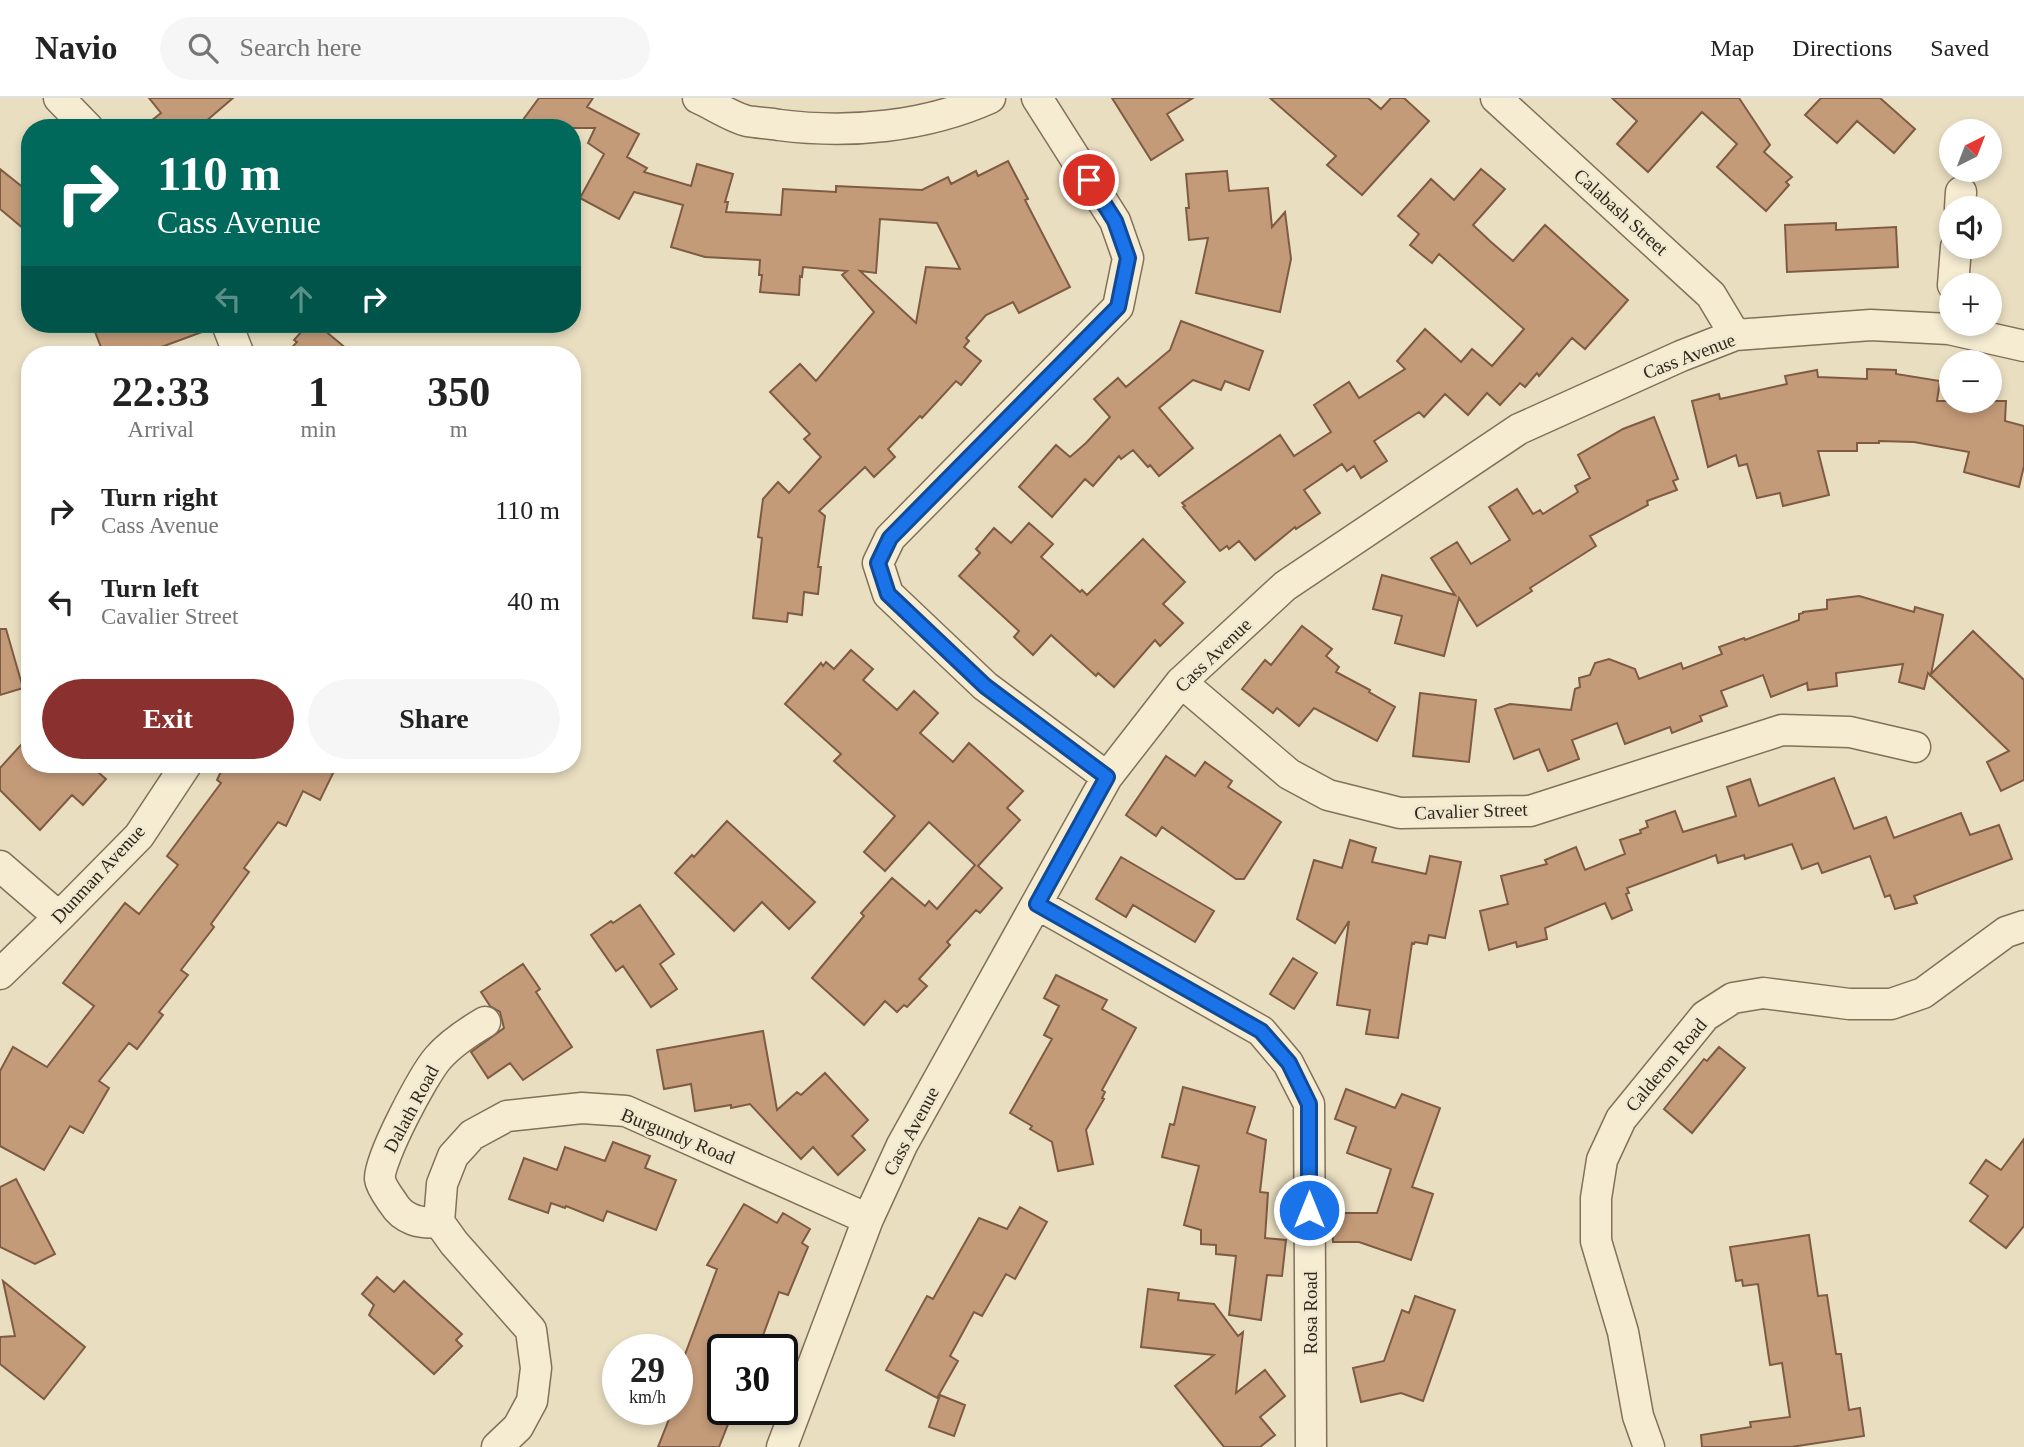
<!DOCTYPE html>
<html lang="en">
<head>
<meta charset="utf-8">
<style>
	body { margin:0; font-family:Georgia,serif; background:#f6f6f6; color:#222; height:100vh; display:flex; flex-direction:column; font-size:26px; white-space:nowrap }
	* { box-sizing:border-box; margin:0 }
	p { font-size:23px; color:#767676 }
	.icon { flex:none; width:38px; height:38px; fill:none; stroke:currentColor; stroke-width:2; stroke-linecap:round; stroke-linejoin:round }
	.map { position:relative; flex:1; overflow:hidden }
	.details { position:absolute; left:21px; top:248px; width:560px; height:427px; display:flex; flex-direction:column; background:#fff; border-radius:28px; box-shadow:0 4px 10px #0003 }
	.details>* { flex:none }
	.guide { position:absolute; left:21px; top:21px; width:560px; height:214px; border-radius:28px; box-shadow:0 4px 10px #0003; background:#00695c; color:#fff; overflow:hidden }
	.needle { width:46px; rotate:42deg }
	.fabs { position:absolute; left:1939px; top:21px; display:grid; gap:14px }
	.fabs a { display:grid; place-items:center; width:63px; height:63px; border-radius:50%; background:#fff; box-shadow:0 4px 10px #0003; font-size:35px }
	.speed { position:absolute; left:602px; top:1236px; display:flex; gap:14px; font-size:35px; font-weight:700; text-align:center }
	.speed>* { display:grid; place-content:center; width:91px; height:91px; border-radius:50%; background:#fff; box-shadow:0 4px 10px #0003; line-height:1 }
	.speed small { font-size:18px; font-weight:400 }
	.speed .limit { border:4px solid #111; border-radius:10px; background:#fff; color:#111 }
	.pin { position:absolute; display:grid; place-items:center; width:60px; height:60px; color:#fff; margin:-30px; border:4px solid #fff; border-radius:50%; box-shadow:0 2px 7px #0007 }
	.me { position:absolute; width:77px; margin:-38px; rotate:0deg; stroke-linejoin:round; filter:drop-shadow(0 0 5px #0008) }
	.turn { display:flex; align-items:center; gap:24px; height:147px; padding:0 21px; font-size:32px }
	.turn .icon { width:91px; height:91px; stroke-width:2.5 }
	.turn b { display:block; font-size:49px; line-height:60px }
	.lanes { display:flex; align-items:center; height:66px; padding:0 21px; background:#0003; justify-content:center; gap:35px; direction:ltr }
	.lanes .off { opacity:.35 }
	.eta { display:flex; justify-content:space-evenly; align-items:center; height:119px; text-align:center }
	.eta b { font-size:42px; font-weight:800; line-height:49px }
	.action { display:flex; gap:14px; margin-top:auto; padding:14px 21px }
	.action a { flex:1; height:80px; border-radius:42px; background:#8a312f; color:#fff; font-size:28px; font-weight:800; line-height:80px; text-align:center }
	.action a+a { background:#f6f6f6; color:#222 }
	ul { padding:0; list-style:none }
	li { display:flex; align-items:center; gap:21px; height:91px; padding:0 21px }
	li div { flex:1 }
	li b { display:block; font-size:26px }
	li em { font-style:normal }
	header { display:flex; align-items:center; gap:42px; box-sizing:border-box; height:98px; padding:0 35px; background:#fff; border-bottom:2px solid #e0e0e0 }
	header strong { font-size:33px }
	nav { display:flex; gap:38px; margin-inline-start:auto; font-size:24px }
	.search { width:490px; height:63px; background:#f6f6f6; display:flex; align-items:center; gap:18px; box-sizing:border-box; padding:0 24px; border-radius:38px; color:#767676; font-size:26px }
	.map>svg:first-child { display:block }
	.building { fill:#c49b79; stroke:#7e5b42; stroke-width:2; fill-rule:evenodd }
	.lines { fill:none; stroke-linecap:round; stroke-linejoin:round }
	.minor-casing { stroke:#81705a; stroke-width:33 }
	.minor { stroke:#f5ecd2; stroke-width:30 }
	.route-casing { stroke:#114b97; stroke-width:18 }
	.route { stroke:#1a73e8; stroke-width:12 }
	.labels { text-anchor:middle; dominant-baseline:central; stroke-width:5; stroke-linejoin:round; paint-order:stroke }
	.street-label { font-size:19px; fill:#32271d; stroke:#f1e9cf }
</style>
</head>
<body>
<header>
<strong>Navio</strong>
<div class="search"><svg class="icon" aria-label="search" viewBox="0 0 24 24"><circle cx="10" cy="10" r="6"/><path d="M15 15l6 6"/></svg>Search here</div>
<nav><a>Map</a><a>Directions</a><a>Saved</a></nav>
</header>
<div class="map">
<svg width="2024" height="1349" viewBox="0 0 2024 1349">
	<rect width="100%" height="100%" fill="#e9dec0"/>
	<path class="building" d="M 149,0 L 233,0 L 198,30 L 142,30 L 161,15 Z
		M 539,0 L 593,0 L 587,9 L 639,36 L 627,59 L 647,70 L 644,74 L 691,88 L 697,66 L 733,76 L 725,104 L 728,104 L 726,114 L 781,117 L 783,91 L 836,94 L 836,88 L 922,92 L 948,79 L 951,86 L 976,73 L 978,78 L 1008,63 L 1028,101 L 1025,102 L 1070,189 L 1019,215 L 1013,204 L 986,217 L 966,240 L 969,243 L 964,249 L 981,263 L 961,287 L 956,283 L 922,320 L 920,318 L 888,351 L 895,359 L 874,379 L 865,369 L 819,413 L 825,418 L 818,469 L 821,469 L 818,496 L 804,494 L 802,517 L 788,515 L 787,524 L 753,520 L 762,440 L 758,439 L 763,401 L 778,384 L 789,395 L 821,359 L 804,341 L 810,336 L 770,294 L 800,266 L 816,283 L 874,214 L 842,177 L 847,173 L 803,169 L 802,179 L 800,178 L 799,197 L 760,194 L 762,177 L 759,177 L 760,162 L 705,159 L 671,149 L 683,107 L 634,94 L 619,121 L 580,100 L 604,56 L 588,45 L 595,30 L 517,30 ZM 880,121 L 937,125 L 960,171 L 926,169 L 916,225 L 860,173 L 876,175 Z
		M 1112,0 L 1193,0 L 1167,16 L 1183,42 L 1151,62 Z
		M 1270,0 L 1368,0 L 1381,11 L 1391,0 L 1404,0 L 1429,23 L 1362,97 L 1327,67 L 1336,58 Z
		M 1612,0 L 1739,0 L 1770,47 L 1764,54 L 1792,79 L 1786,84 L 1789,87 L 1766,113 L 1717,69 L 1737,46 L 1702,14 L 1648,74 L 1617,46 L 1637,23 Z
		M 1821,0 L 1880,0 L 1915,31 L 1894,55 L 1857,23 L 1837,45 L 1805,17 Z
		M 0,71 L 30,95 L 30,136 L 0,111 Z
		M 1481,71 L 1505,91 L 1473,127 L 1491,144 L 1513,163 L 1545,127 L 1628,202 L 1585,251 L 1572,240 L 1539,278 L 1537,275 L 1525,289 L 1520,285 L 1500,307 L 1487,295 L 1468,317 L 1445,296 L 1424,319 L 1419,314 L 1374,343 L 1387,363 L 1361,380 L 1354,368 L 1347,373 L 1342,366 L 1304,392 L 1320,415 L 1296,431 L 1295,429 L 1255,462 L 1239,443 L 1229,451 L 1227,448 L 1220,453 L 1183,409 L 1185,408 L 1182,405 L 1280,337 L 1294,358 L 1331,334 L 1314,307 L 1349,284 L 1359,300 L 1405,271 L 1397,263 L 1425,231 L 1461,264 L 1472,251 L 1492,268 L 1524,231 L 1439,156 L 1432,165 L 1410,147 L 1419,136 L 1398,118 L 1431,81 L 1454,102 Z
		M 1227,73 L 1229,93 L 1268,90 L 1272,129 L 1285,114 L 1291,161 L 1280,214 L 1196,195 L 1208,140 L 1189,142 L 1186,110 L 1189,110 L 1186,76 Z
		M 1836,125 L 1836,132 L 1896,129 L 1898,169 L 1787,174 L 1785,127 Z
		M 1181,223 L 1263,253 L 1249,292 L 1225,283 L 1221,292 L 1193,282 L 1159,310 L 1193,350 L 1159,378 L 1150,367 L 1148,369 L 1133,352 L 1121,361 L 1119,358 L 1093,388 L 1085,381 L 1052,419 L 1019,389 L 1056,347 L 1070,359 L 1086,345 L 1110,319 L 1094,301 L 1118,280 L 1126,289 L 1170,252 Z
		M 92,226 L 210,226 L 210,231 L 148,254 L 146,249 L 125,257 L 104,257 Z
		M 308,226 L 317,226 L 354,257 L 285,257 L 297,244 L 294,242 Z
		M 1867,271 L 1896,272 L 1896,276 L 1940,283 L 1937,303 L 2006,303 L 2005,323 L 2024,328 L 2024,368 L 2019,389 L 1964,374 L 1969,354 L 1914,344 L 1879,343 L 1879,345 L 1857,345 L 1857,353 L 1818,353 L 1829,397 L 1783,408 L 1780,395 L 1757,400 L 1747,366 L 1739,368 L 1736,357 L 1708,369 L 1692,303 L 1719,296 L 1720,301 L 1787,286 L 1785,278 L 1817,272 L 1818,279 L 1867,281 Z
		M 1654,319 L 1678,381 L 1673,383 L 1677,392 L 1647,403 L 1648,407 L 1590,438 L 1596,448 L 1530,490 L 1532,493 L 1477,528 L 1459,500 L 1444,558 L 1395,545 L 1402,518 L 1373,511 L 1382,477 L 1455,497 L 1431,460 L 1457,444 L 1471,466 L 1510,442 L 1489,409 L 1517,391 L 1533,416 L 1540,412 L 1543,416 L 1578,394 L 1575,388 L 1590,380 L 1578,357 L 1623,331 Z
		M 1029,425 L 1053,446 L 1041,459 L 1080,494 L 1082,492 L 1087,497 L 1143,441 L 1185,484 L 1163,506 L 1183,525 L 1160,548 L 1155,542 L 1114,589 L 1098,575 L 1096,578 L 1051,537 L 1033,557 L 1014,539 L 1019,533 L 959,478 L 980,455 L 976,451 L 994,430 L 1011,445 Z
		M 1859,498 L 1914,514 L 1915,509 L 1943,517 L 1931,576 L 1973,533 L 2024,582 L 2024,682 L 2001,693 L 1987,664 L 2009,653 L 1928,575 L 1924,591 L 1899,584 L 1903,566 L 1836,575 L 1837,588 L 1808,592 L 1807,585 L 1771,599 L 1763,577 L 1721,593 L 1727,608 L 1700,618 L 1702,623 L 1672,635 L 1670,629 L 1625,646 L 1617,625 L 1572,642 L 1579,661 L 1548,673 L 1539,651 L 1514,661 L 1495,611 L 1510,606 L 1571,612 L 1575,591 L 1580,589 L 1579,580 L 1590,577 L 1595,565 L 1609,561 L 1635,571 L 1639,581 L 1681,565 L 1683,571 L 1722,556 L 1719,549 L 1744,540 L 1745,542 L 1799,522 L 1799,516 L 1803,515 L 1803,514 L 1827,511 L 1827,502 Z
		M 1302,528 L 1332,551 L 1326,558 L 1339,569 L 1336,574 L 1370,592 L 1369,594 L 1395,609 L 1377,643 L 1314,610 L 1299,628 L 1277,610 L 1273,615 L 1242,591 L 1265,562 L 1271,567 Z
		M 0,531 L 6,531 L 23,590 L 0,597 Z
		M 851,552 L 873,571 L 863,582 L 897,612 L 914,593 L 938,615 L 920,635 L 953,664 L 969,645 L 1023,693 L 1007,710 L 1020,722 L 978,768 L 1002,790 L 980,815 L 976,812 L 947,844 L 950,847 L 919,881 L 927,888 L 907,909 L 904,907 L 897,914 L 885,903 L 864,927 L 812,880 L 864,818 L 861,815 L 892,780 L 925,808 L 929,803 L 937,811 L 975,767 L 929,724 L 885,773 L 864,754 L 895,718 L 834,663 L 841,656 L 785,606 L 821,565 L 823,568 L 826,564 L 834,571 Z
		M 1420,595 L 1476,602 L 1469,664 L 1413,658 Z
		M 30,637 L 30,667 L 90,667 L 106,681 L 83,707 L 72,697 L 40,732 L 0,692 L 0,670 Z
		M 1166,658 L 1195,678 L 1205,664 L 1232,683 L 1228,689 L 1281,724 L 1244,781 L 1236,781 L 1162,729 L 1156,738 L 1126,717 Z
		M 224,667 L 337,667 L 320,702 L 303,693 L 286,728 L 278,724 L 244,770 L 249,774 L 211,826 L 214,829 L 181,872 L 188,877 L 159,914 L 163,917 L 137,951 L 129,945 L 99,983 L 109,990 L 83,1035 L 70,1028 L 44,1072 L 0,1048 L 0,973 L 13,949 L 47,969 L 94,908 L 63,885 L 125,805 L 139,816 L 178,767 L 167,758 L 221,685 L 217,682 Z
		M 1834,680 L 1854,731 L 1886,719 L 1894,740 L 1961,715 L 1970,737 L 1999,727 L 2012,761 L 1914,798 L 1917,805 L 1895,811 L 1890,797 L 1885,799 L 1870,758 L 1822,775 L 1818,765 L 1802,771 L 1792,746 L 1745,761 L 1744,757 L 1718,765 L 1716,757 L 1627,790 L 1629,795 L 1626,796 L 1632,812 L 1612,821 L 1605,805 L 1545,830 L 1547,841 L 1517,849 L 1516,844 L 1489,852 L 1480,813 L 1508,806 L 1501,778 L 1547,766 L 1545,762 L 1576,749 L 1585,772 L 1625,756 L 1620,742 L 1641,735 L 1640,732 L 1648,729 L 1646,723 L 1675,713 L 1683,734 L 1736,718 L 1727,689 L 1750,681 L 1759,708 Z
		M 727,723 L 815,804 L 789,831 L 762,804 L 734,833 L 675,775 L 692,757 L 694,759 Z
		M 1350,742 L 1376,750 L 1372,764 L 1426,776 L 1430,758 L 1461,764 L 1445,840 L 1429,837 L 1427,846 L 1415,844 L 1414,846 L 1412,845 L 1398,940 L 1366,936 L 1370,912 L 1337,907 L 1349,823 L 1335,845 L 1297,821 L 1314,762 L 1342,770 Z
		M 1121,759 L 1214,813 L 1195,844 L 1133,807 L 1126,819 L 1096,801 Z
		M 640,807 L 674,856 L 660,866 L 677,891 L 651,909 L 623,868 L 616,873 L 591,837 L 611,823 L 613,825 Z
		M 1293,860 L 1317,875 L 1294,911 L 1270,896 Z
		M 523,866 L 540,891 L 536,894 L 572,949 L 523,982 L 510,965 L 488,980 L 471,954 L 504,930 L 500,914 L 490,908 L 481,894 Z
		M 1056,877 L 1107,902 L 1102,911 L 1136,930 L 1102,992 L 1105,994 L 1102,1000 L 1104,1001 L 1086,1032 L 1093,1066 L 1058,1073 L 1052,1044 L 1030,1031 L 1032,1028 L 1010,1015 L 1052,941 L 1044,937 L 1059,908 L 1044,900 Z
		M 763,933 L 777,1012 L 797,994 L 801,997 L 825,975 L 868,1022 L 852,1038 L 865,1052 L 838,1077 L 813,1049 L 801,1061 L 750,1006 L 731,1010 L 731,1007 L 695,1013 L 691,986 L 664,991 L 657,952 Z
		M 1719,949 L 1745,970 L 1692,1035 L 1664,1011 L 1704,961 L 1707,963 Z
		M 1183,989 L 1255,1009 L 1247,1035 L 1266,1042 L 1260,1094 L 1268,1095 L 1265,1140 L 1286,1142 L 1282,1178 L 1267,1177 L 1261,1222 L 1229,1217 L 1236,1158 L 1216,1156 L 1216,1147 L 1201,1146 L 1201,1132 L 1184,1127 L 1199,1068 L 1162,1059 L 1170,1026 L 1174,1027 Z
		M 1346,991 L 1395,1010 L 1402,996 L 1440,1010 L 1412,1089 L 1433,1096 L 1411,1162 L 1359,1144 L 1333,1144 L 1332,1115 L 1377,1115 L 1391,1071 L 1347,1055 L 1356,1029 L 1335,1021 Z
		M 2024,1041 L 2024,1128 L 2006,1150 L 1970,1123 L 1988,1098 L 1970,1085 L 1986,1062 L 2001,1072 Z
		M 613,1044 L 650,1058 L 645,1070 L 676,1082 L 656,1132 L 607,1113 L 603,1123 L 566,1108 L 565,1110 L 551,1105 L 548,1115 L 509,1101 L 524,1060 L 557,1072 L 565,1049 L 605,1063 Z
		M 16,1081 L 55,1156 L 35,1166 L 0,1149 L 0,1089 Z
		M 744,1106 L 777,1125 L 783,1115 L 810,1131 L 802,1145 L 808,1149 L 788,1197 L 779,1194 L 758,1251 L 723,1251 L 723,1311 L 734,1311 L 719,1349 L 658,1349 L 673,1311 L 677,1311 L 677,1278 L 717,1171 L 707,1167 Z
		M 1020,1109 L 1047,1124 L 1015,1181 L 1006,1176 L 982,1218 L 974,1214 L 950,1258 L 958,1263 L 937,1300 L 886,1272 L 927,1198 L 933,1201 L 979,1120 L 1007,1131 Z
		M 1809,1137 L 1818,1198 L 1827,1197 L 1836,1256 L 1841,1256 L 1849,1312 L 1860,1310 L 1864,1338 L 1791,1349 L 1702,1349 L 1701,1337 L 1751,1329 L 1750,1324 L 1790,1319 L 1782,1265 L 1770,1267 L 1758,1186 L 1743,1188 L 1742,1182 L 1736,1183 L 1730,1149 Z
		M 377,1179 L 394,1194 L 404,1183 L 462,1236 L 456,1242 L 462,1248 L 434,1276 L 369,1217 L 374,1207 L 362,1196 Z
		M 3,1183 L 85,1249 L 44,1301 L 0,1266 L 0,1239 L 15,1238 Z
		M 1148,1191 L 1179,1195 L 1178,1202 L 1214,1206 L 1238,1238 L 1243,1234 L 1236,1295 L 1265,1272 L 1285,1298 L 1260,1319 L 1275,1337 L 1260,1349 L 1224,1349 L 1175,1288 L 1214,1257 L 1141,1249 Z
		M 1415,1198 L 1455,1212 L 1423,1303 L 1401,1295 L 1361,1304 L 1353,1270 L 1384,1263 L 1402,1212 L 1409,1215 Z
		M 940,1297 L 965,1307 L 954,1338 L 929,1329 Z"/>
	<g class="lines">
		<g class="minor-casing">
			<path id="minor" d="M 59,0 L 88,30
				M 698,0 C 714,7 731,19 747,23 C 758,25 769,25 779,27 C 849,36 925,29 990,0
				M 1037,0 L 1115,123 L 1128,160 L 1118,209 L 890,440 L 878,465 L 888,496 L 985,588 L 1107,679
				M 1496,0 L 1711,197 L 1735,237
				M 1960,110 L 1961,94
				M 1953,187 L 1956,149
				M 227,226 L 239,257
				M 1181,584 L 1289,676 L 1328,697 L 1400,715 L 1530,713 L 1782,632 L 1850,634 L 1915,649
				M 0,768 L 59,819
				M 1037,806 L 1261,933 L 1288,965 L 1309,1006 L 1311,1349
				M 0,876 L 59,819 L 139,738 L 186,667
				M 439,1124 C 421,1126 403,1122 393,1105 C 389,1099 381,1089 380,1081 C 378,1062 424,976 438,960 C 451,945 468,934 485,924
				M 497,1349 L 518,1329 L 532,1303 L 536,1270 L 531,1232 L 454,1145 L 439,1124 L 442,1086 L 453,1058 L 472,1037 L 507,1018 L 582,1010 L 626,1013 L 868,1121
				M 782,1349 L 868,1121 L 902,1047 L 1107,679 L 1181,584 L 1285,488 L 1519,331 L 1681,258 L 1735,237 L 1871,227 L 1949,231 L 2024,248
				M 1649,1349 L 1638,1318 L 1623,1234 L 1596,1143 L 1596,1100 L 1602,1062 L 1621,1021 L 1705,918 L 1733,900 L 1763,895 L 1849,906 L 1891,906 L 1923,895 L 2006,834 L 2024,828"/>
		</g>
		<use href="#minor" class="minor"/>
	</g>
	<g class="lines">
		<g class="route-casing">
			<path id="route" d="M 1089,82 L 1115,123 L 1128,160 L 1118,209 L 890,440 L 878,465 L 888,496 L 985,588 L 1107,679 L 1037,806 L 1261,933 L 1289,965 L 1309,1006 L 1309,1112"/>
		</g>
		<use href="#route" class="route"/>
	</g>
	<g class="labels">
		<g class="street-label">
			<text transform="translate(1621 114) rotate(42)">Calabash Street</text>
			<text transform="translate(1689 258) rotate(-21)">Cass Avenue</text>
			<text transform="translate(1213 557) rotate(-44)">Cass Avenue</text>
			<text transform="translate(1471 713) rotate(-2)">Cavalier Street</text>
			<text transform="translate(98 776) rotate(-47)">Dunman Avenue</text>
			<text transform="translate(1666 967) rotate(-50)">Calderon Road</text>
			<text transform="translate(411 1011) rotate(-62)">Dalath Road</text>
			<text transform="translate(911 1033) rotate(-62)">Cass Avenue</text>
			<text transform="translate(678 1038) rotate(22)">Burgundy Road</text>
			<text transform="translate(1310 1215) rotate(-90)">Rosa Road</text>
		</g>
	</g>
</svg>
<div class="fabs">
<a><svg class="needle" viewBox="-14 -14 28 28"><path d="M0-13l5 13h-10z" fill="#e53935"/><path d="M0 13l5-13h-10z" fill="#767676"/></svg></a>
<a><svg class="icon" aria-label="sound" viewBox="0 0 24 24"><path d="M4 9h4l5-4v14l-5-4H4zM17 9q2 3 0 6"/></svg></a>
<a>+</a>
<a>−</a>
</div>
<div class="speed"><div>29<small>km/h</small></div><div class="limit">30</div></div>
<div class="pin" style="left:1089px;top:82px;background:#d93025"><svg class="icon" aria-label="arrive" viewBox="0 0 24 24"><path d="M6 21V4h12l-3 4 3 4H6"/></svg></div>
<svg class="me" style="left:1309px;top:1112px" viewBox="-20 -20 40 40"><circle r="17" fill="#1a73e8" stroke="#fff" stroke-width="3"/><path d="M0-11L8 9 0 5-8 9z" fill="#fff"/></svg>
<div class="guide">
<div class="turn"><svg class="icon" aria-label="right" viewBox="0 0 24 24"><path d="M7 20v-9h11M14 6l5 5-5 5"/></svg><div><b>110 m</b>Cass Avenue</div></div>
<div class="lanes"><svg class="icon off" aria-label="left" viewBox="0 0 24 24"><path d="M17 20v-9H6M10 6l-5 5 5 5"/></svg><svg class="icon off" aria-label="ahead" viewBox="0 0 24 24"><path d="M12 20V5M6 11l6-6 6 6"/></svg><svg class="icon" aria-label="right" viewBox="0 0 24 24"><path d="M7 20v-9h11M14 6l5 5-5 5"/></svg></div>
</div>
<section class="details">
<div class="eta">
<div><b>22:33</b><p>Arrival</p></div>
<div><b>1</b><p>min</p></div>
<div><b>350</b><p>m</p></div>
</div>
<ul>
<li><svg class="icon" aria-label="right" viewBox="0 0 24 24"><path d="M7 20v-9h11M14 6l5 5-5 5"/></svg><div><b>Turn right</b><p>Cass Avenue</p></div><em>110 m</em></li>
<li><svg class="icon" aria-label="left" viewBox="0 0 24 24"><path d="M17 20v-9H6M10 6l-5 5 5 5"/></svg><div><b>Turn left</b><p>Cavalier Street</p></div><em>40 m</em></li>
</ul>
<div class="action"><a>Exit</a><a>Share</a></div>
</section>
</div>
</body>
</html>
